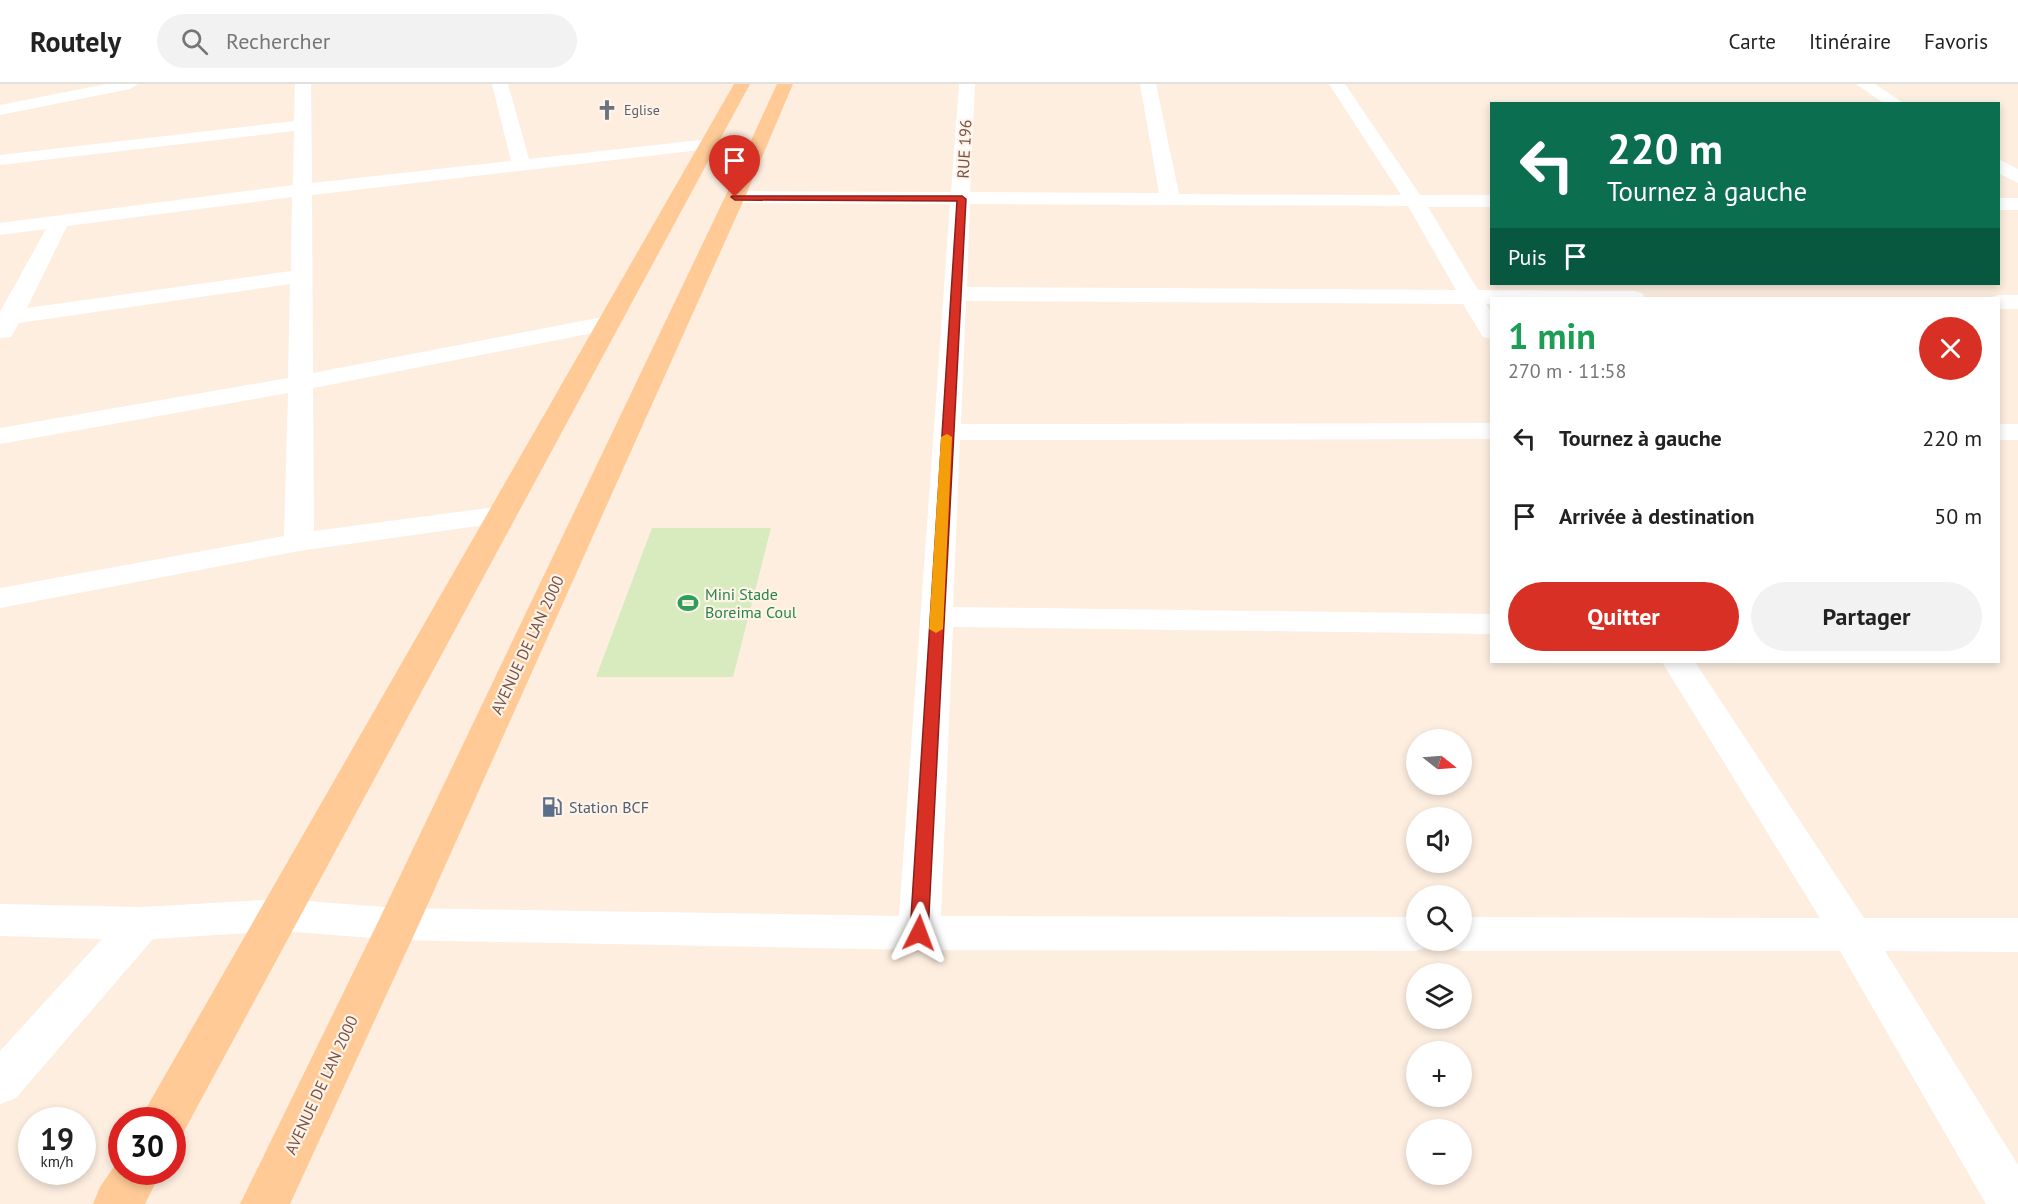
<!DOCTYPE html>
<html lang="fr">
<head>
<meta charset="utf-8">
<style>
	body { margin:0; font-family:"PT Sans",sans-serif; background:#f2f2f2; color:#222; height:100vh; display:flex; flex-direction:column; font-size:22px; white-space:nowrap }
	* { box-sizing:border-box; margin:0 }
	p { font-size:20px; color:#767676 }
	.icon { flex:none; width:33px; height:33px; fill:none; stroke:currentColor; stroke-width:2; stroke-linecap:round; stroke-linejoin:round }
	.map { position:relative; flex:1; overflow:hidden }
	.sheet { position:absolute; left:1490px; top:213px; width:510px; height:366px; display:flex; flex-direction:column; background:#fff; border-radius:0px; box-shadow:0 3px 9px #0003 }
	.sheet>* { flex:none }
	.hud { position:absolute; left:1490px; top:18px; width:510px; height:183px; border-radius:0px; box-shadow:0 3px 9px #0003; background:#0b6e4f; color:#fff; overflow:hidden }
	.needle { width:39px; rotate:107deg }
	.buttons { position:absolute; left:1406px; top:645px; display:grid; gap:12px }
	.buttons a { display:grid; place-items:center; width:66px; height:66px; border-radius:50%; background:#fff; box-shadow:0 3px 9px #0003; font-size:30px }
	.speed { position:absolute; left:18px; top:1023px; display:flex; gap:12px; font-size:30px; font-weight:700; text-align:center }
	.speed>* { display:grid; place-content:center; width:78px; height:78px; border-radius:50%; background:#fff; box-shadow:0 3px 9px #0003; line-height:1 }
	.speed small { font-size:15px; font-weight:400 }
	.speed .limit { border:9px solid #d22; background:#fff; color:#111 }
	.pin { position:absolute; display:grid; place-items:center; width:51px; height:51px; color:#fff; margin:-62px -26px; border-radius:50% 50% 50% 0; rotate:-45deg; box-shadow:0 0 6px #0007 }
	.pin .icon { rotate:45deg }
	.me { position:absolute; width:66px; margin:-33px; rotate:3deg; stroke-linejoin:round; filter:drop-shadow(0 0 4px #0008) }
	.turn { display:flex; align-items:center; gap:21px; height:126px; padding:0 18px; font-size:27px }
	.turn .icon { width:78px; height:78px; stroke-width:2.5 }
	.turn b { display:block; font-size:42px; line-height:51px }
	.then { display:flex; align-items:center; height:57px; padding:0 18px; background:#0003; gap:12px; font-size:22px }
	.round { display:grid; place-items:center; flex:none; width:63px; height:63px; border-radius:32px; background:#f2f2f2 }
	.summary { display:flex; align-items:center; justify-content:space-between; height:102px; padding:0 18px }
	h1 { font-size:36px; font-weight:600; line-height:45px; color:#1e9e55 }
	.action { display:flex; gap:12px; margin-top:auto; padding:12px 18px }
	.action a { flex:1; height:69px; border-radius:36px; background:#d93025; color:#fff; font-size:24px; font-weight:600; line-height:69px; text-align:center }
	.action a+a { background:#f2f2f2; color:#222 }
	ul { padding:0; list-style:none }
	li { display:flex; align-items:center; gap:18px; height:78px; padding:0 18px }
	li div { flex:1 }
	li b { display:block; font-size:22px }
	li em { font-style:normal }
	header { display:flex; align-items:center; gap:36px; box-sizing:border-box; height:84px; padding:0 30px; background:#fff; border-bottom:2px solid #e0e0e0 }
	header strong { font-size:28px }
	nav { display:flex; gap:33px; margin-inline-start:auto; font-size:21px }
	.search { width:420px; height:54px; background:#f2f2f2; display:flex; align-items:center; gap:15px; box-sizing:border-box; padding:0 21px; border-radius:33px; color:#767676; font-size:22px }
	.map>svg:first-child { display:block }
	.green { fill:#d7ebbf }
	.lines { fill:none; stroke-linecap:round; stroke-linejoin:round }
	.minor { fill:#fff; fill-rule:evenodd }
	.major { fill:#ffca96; fill-rule:evenodd }
	.route { fill:#d93025; stroke:#8d1f18; stroke-width:1.5 }
	.slow { fill:#f59e0b }
	.labels { text-anchor:middle; dominant-baseline:central; stroke-width:4.5; stroke-linejoin:round; paint-order:stroke }
	.far-worship-label { font-size:14px; fill:#5b616d; stroke:#fff3e8; text-anchor:start }
	.street-label { font-size:16px; fill:#755146; stroke:#fff3e8 }
	.leisure-label { font-size:16px; fill:#27864d; stroke:#fff3e8; text-anchor:start }
	.service-label { font-size:16px; fill:#4e5e75; stroke:#fff3e8; text-anchor:start }
</style>
</head>
<body>
<header>
<strong>Routely</strong>
<div class="search"><svg class="icon" aria-label="search" viewBox="0 0 24 24"><circle cx="10" cy="10" r="6"/><path d="M15 15l6 6"/></svg>Rechercher</div>
<nav><a>Carte</a><a>Itinéraire</a><a>Favoris</a></nav>
</header>
<div class="map">
<svg width="2018" height="1120" viewBox="0 0 2018 1120">
	<rect width="100%" height="100%" fill="#fdeee0"/>
	<path class="green" d="M 652,444 L 771,444 L 733,593 L 596,593 Z"/>
	<g class="lines">
		<path class="minor" d="M 106,0 L 138,0 L 130,5 L 0,31 L 0,21 Z
			M 295,0 L 311,0 L 312,99 L 511,77 L 492,0 L 508,0 L 529,75 L 709,55 L 715,56 L 718,60 L 715,64 L 709,65 L 312,111 L 313,289 L 608,232 L 616,234 L 620,239 L 616,244 L 608,246 L 313,304 L 314,447 L 503,422 L 513,425 L 518,431 L 513,437 L 299,467 L 0,524 L 0,504 L 284,452 L 288,309 L 0,360 L 0,344 L 288,294 L 290,200 L 19,239 L 11,253 L 0,254 L 0,228 L 46,145 L 0,151 L 0,139 L 293,101 L 294,47 L 0,81 L 0,71 L 294,37 ZM 292,113 L 291,187 L 27,224 L 67,142 Z
			M 959,0 L 975,0 L 970,108 L 1159,109 L 1140,0 L 1156,0 L 1179,110 L 1401,111 L 1329,0 L 1345,0 L 1420,111 L 1491,111 L 1491,123 L 1428,123 L 1478,206 L 1634,207 L 1642,209 L 1645,214 L 1491,214 L 1491,220 L 1486,220 L 1491,228 L 1491,255 L 1483,253 L 1463,220 L 966,217 L 961,340 L 1491,339 L 1491,355 L 960,356 L 953,523 L 1491,530 L 1491,550 L 953,543 L 941,832 L 1416,833 L 1416,856 L 1434,856 L 1431,862 L 1416,867 L 919,866 L 398,856 L 281,847 L 153,855 L 16,1014 L 0,1020 L 0,967 L 102,855 L 0,852 L 0,820 L 142,823 L 281,815 L 398,824 L 899,832 L 950,120 L 735,119 L 728,117 L 725,113 L 728,109 L 735,107 L 951,108 ZM 970,120 L 1408,122 L 1456,206 L 967,203 Z
			M 1856,0 L 1875,0 L 1905,20 L 1885,20 Z
			M 1998,75 L 2018,85 L 2018,99 L 1998,89 Z
			M 1998,114 L 2018,114 L 2018,126 L 1998,126 Z
			M 1998,211 L 2018,211 L 2018,225 L 1998,225 L 1998,214 L 1989,214 Z
			M 1998,340 L 2018,340 L 2018,356 L 1998,356 Z
			M 1662,578 L 1695,578 L 1864,834 L 2018,834 L 2018,868 L 1885,867 L 2018,1081 L 2018,1120 L 1986,1120 L 1840,867 L 1461,867 L 1446,862 L 1443,856 L 1461,856 L 1461,833 L 1820,834 Z"/>
		<path class="major" d="M 734,0 L 750,0 L 182,1051 L 172,1055 L 172,1036 L 141,1036 L 148,1021 Z
			M 777,0 L 793,0 L 745,113 L 419,840 L 290,1120 L 240,1120 L 377,840 L 725,113 Z
			M 122,1071 L 122,1088 L 161,1088 L 145,1120 L 93,1120 L 100,1103 Z"/>
	</g>
	<path class="route" d="M 732,112 L 962,112 L 966,115 L 928,849 L 925,854 L 919,856 L 913,854 L 910,849 L 957,117 L 735,116 L 731,113 Z"/>
	<path class="slow" d="M 947,350 L 952,353 L 943,545 L 936,549 L 929,545 L 941,353 Z"/>
	<defs>
		<g id="church-bare" transform="scale(1.62)"><path d="M-1.2-6h2.4v3.5h3.3v2.4h-3.3V6h-2.4V-.1h-3.3v-2.4h3.3Z" fill="#6b7280" stroke="#fff3e8" stroke-width="2.5" paint-order="stroke"/></g>
		<g id="stadium-bare" transform="scale(1.62)"><path d="M0-5a6.5 5 0 1 0 0 10a6.5 5 0 1 0 0-10ZM-3.5-1.8h7v3.6h-7Z" fill="#2e9e5b" stroke="#fff3e8" stroke-width="2.5" paint-order="stroke"/></g>
		<g id="fuel-bare" transform="scale(1.62)"><path d="M-5.5-6h7V0h2V4h1.3V-2.5L3-4.5l.8-.8L6-3V5H2.5V1h-1V6h-7ZM-4.2-4.7v3.2H.2V-4.7Z" fill="#5c6f8a" stroke="#fff3e8" stroke-width="2.5" paint-order="stroke"/></g>
	</defs>
	<g fill-rule="evenodd">
		<use href="#church-bare" x="607" y="26"/>
		<use href="#stadium-bare" x="688" y="519"/>
		<use href="#fuel-bare" x="552" y="723"/>
	</g>
	<g class="labels">
		<g class="far-worship-label">
			<text x="624" y="26">Eglise</text>
		</g>
		<g class="street-label">
			<text transform="translate(964 65) rotate(-87)">RUE 196</text>
			<text transform="translate(527 561) rotate(-65)">AVENUE DE L'AN 2000</text>
			<text transform="translate(321 1001) rotate(-65)">AVENUE DE L'AN 2000</text>
		</g>
		<g class="leisure-label">
			<text x="705" y="510">Mini Stade<tspan x="705" dy="18">Boreima Coul</tspan></text>
		</g>
		<g class="service-label">
			<text x="569" y="723">Station BCF</text>
		</g>
	</g>
</svg>
<div class="buttons">
<a><svg class="needle" viewBox="-14 -14 28 28"><path d="M0-13l5 13h-10z" fill="#e53935"/><path d="M0 13l5-13h-10z" fill="#767676"/></svg></a>
<a><svg class="icon" aria-label="sound" viewBox="0 0 24 24"><path d="M4 9h4l5-4v14l-5-4H4zM17 9q2 3 0 6"/></svg></a>
<a><svg class="icon" aria-label="search" viewBox="0 0 24 24"><circle cx="10" cy="10" r="6"/><path d="M15 15l6 6"/></svg></a>
<a><svg class="icon" aria-label="layers" viewBox="0 0 24 24"><path d="M12 4l9 5-9 5-9-5zM3 14l9 5 9-5"/></svg></a>
<a>+</a>
<a>−</a>
</div>
<div class="speed"><div>19<small>km/h</small></div><div class="limit">30</div></div>
<div class="pin" style="left:735px;top:113px;background:#d93025"><svg class="icon" aria-label="arrive" viewBox="0 0 24 24"><path d="M6 21V4h12l-3 4 3 4H6"/></svg></div>
<svg class="me" style="left:919px;top:849px" viewBox="-20 -20 40 40"><path d="M0-17L14 15 0 8-14 15z" fill="#d93025" stroke="#fff" stroke-width="4"/></svg>
<div class="hud">
<div class="turn"><svg class="icon" aria-label="left" viewBox="0 0 24 24"><path d="M17 20v-9H6M10 6l-5 5 5 5"/></svg><div><b>220 m</b>Tournez à gauche</div></div>
<div class="then">Puis<svg class="icon" aria-label="arrive" viewBox="0 0 24 24"><path d="M6 21V4h12l-3 4 3 4H6"/></svg></div>
</div>
<section class="sheet">
<div class="summary"><div><h1>1 min</h1><p>270 m · 11:58</p></div><a class="round" style="background:#d93025;color:#fff"><svg class="icon" aria-label="close" viewBox="0 0 24 24"><path d="M6 6l12 12M18 6L6 18"/></svg></a></div>
<ul>
<li><svg class="icon" aria-label="left" viewBox="0 0 24 24"><path d="M17 20v-9H6M10 6l-5 5 5 5"/></svg><div><b>Tournez à gauche</b></div><em>220 m</em></li>
<li><svg class="icon" aria-label="arrive" viewBox="0 0 24 24"><path d="M6 21V4h12l-3 4 3 4H6"/></svg><div><b>Arrivée à destination</b></div><em>50 m</em></li>
</ul>
<div class="action"><a>Quitter</a><a>Partager</a></div>
</section>
</div>
</body>
</html>
